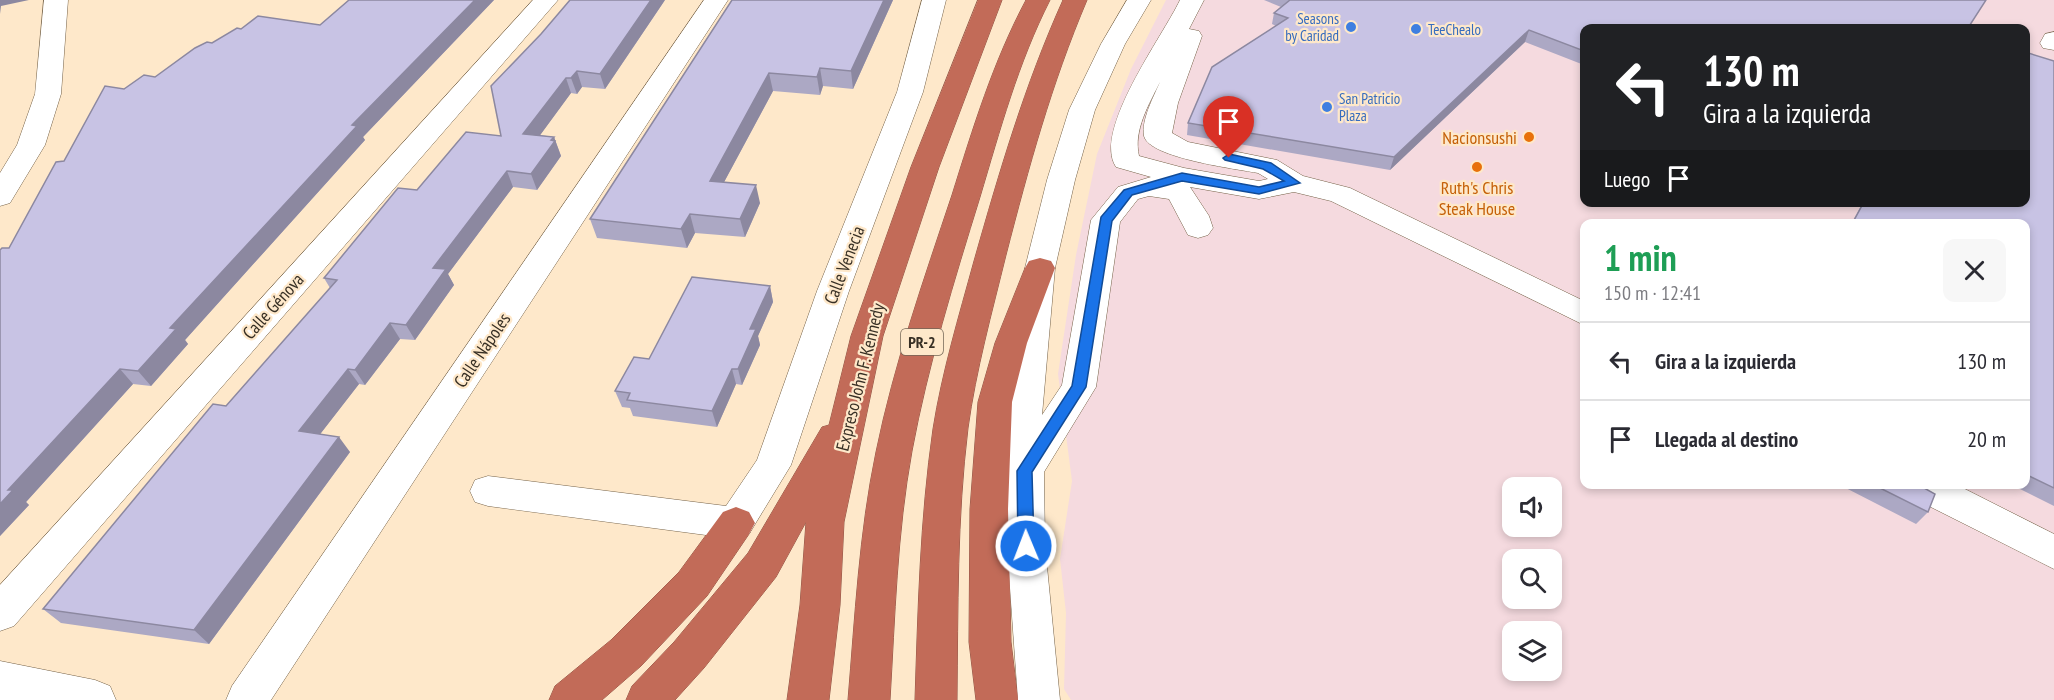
<!DOCTYPE html>
<html lang="es">
<head>
<meta charset="utf-8">
<style>
	body { margin:0; font-family:"PT Sans Narrow",sans-serif; background:#f7f7f7; color:#2b2b33; height:100vh; display:flex; flex-direction:column; font-size:22px; white-space:nowrap }
	* { box-sizing:border-box; margin:0 }
	p { font-size:20px; color:#7c7c81 }
	.icon { flex:none; width:33px; height:33px; fill:none; stroke:currentColor; stroke-width:2; stroke-linecap:round; stroke-linejoin:round }
	.map { position:relative; flex:1; overflow:hidden }
	.details { position:absolute; left:1580px; top:219px; width:450px; height:270px; display:flex; flex-direction:column; background:#fff; border-radius:12px; box-shadow:0 3px 9px #0003 }
	.details>* { flex:none }
	.banner { position:absolute; left:1580px; top:24px; width:450px; height:183px; border-radius:12px; box-shadow:0 3px 9px #0003; background:#202124; color:#fff; overflow:hidden }
	.tools { position:absolute; left:1502px; top:477px; display:grid; gap:12px }
	.tools a { display:grid; place-items:center; width:60px; height:60px; border-radius:12px; background:#fff; box-shadow:0 3px 9px #0003; font-size:30px }
	.pin { position:absolute; display:grid; place-items:center; width:51px; height:51px; color:#fff; margin:-62px -26px; border-radius:50% 50% 50% 0; rotate:-45deg; box-shadow:0 0 6px #0007 }
	.pin .icon { rotate:45deg }
	.me { position:absolute; width:66px; margin:-33px; rotate:359deg; stroke-linejoin:round; filter:drop-shadow(0 0 4px #0008) }
	.turn { display:flex; align-items:center; gap:21px; height:126px; padding:0 24px; font-size:27px }
	.turn .icon { width:78px; height:78px; stroke-width:2.5 }
	.turn b { display:block; font-size:42px; line-height:51px }
	.then { display:flex; align-items:center; height:57px; padding:0 24px; background:#0003; gap:12px; font-size:22px }
	.round { display:grid; place-items:center; flex:none; width:63px; height:63px; border-radius:12px; background:#f7f7f7 }
	.headline { display:flex; align-items:center; justify-content:space-between; height:102px; padding:0 24px }
	h1 { font-size:36px; font-weight:600; line-height:45px; color:#1e9e55 }
	ul { padding:0; list-style:none }
	li { display:flex; align-items:center; gap:18px; height:78px; padding:0 24px; border-top:2px solid #e1e1e2 }
	li div { flex:1 }
	li b { display:block; font-size:22px }
	li em { font-style:normal }
	.map>svg:first-child { display:block }
	.commercial { fill:#f5dadf; fill-rule:evenodd }
	.lines { fill:none; stroke-linecap:round; stroke-linejoin:round }
	.minor-casing { stroke:#756248; stroke-width:1 }
	.highway-casing { stroke:#915646; stroke-width:1 }
	.minor { fill:#fff; fill-rule:evenodd }
	.highway { fill:#c26b58; fill-rule:evenodd }
	.wall { fill:#aca8c4 }
	.shaded-wall { fill:#8c88a0 }
	.building { fill:#c8c3e4; stroke:#8c88a0; stroke-width:1.5 }
	.route { fill:#1a73e8; stroke:#114b97; stroke-width:1.5 }
	.shop-dot { fill:#3f7fe0; stroke:#fee8ca; stroke-width:2 }
	.food-dot { fill:#e8710a; stroke:#fee8ca; stroke-width:2 }
	.labels { text-anchor:middle; dominant-baseline:central; stroke-width:4.5; stroke-linejoin:round; paint-order:stroke }
	.far-shop-label { font-size:15px; fill:#366cbe; stroke:#fee8ca; text-anchor:start }
	.shield { fill:#fee8ca; stroke:#736656; stroke-width:1.5 }
	.shield-label { font-size:16px; font-weight:bold; fill:#372f24 }
	.food-label { font-size:18px; fill:#c56008; stroke:#fee8ca; text-anchor:end }
	.street-label { font-size:18px; fill:#372f24; stroke:#fee8ca }
</style>
</head>
<body>
<div class="map">
<svg width="2054" height="700" viewBox="0 0 2054 700">
	<rect width="100%" height="100%" fill="#fee8ca"/>
	<path class="commercial" d="M 1166,0 L 2054,0 L 2054,700 L 1071,700 L 1064,689 L 1066,613 L 1060,559 L 1072,481 L 1058,374 L 1076,255 L 1097,154 L 1131,69 ZM 1584,28 L 2025,28 L 2025,202 L 1584,202 ZM 1584,224 L 2025,224 L 2025,484 L 1584,484 ZM 1512,488 L 1551,488 L 1551,526 L 1512,526 ZM 1512,560 L 1551,560 L 1551,598 L 1512,598 ZM 1512,632 L 1551,632 L 1551,670 L 1512,670 Z"/>
	<g class="lines">
		<g class="minor-casing">
			<path id="minor" d="M 44,0 L 68,0 L 61,94 L 45,145 L 10,203 L 0,206 L 0,173 L 17,145 L 35,94 Z
				M 533,0 L 558,0 L 14,626 L 0,631 L 0,585 Z
				M 704,0 L 728,0 L 271,700 L 226,700 L 232,686 Z
				M 922,0 L 946,0 L 923,92 L 849,291 L 791,465 L 749,534 L 736,539 L 488,506 L 475,502 L 470,491 L 475,480 L 488,476 L 726,506 L 757,460 L 817,291 L 897,92 Z
				M 1127,0 L 1151,0 L 1125,44 L 1095,110 L 1075,180 L 1055,268 L 1042,415 L 1062,385 L 1091,220 L 1118,187 L 1151,177 L 1116,167 C 1092,131 1163,36 1180,0 L 1204,0 L 1189,29 L 1199,31 L 1202,36 L 1178,103 L 1172,133 L 1188,142 L 1277,160 L 1303,176 L 1350,188 L 1584,301 L 1584,325 L 1331,201 L 1294,192 L 1259,199 L 1190,187 L 1209,216 L 1213,228 L 1208,235 L 1198,238 L 1188,235 L 1169,199 L 1149,196 L 1138,199 L 1120,222 L 1096,387 L 1044,472 L 1045,546 L 1060,700 L 1018,700 L 1007,546 L 1008,401 L 1025,268 L 1047,180 L 1069,110 L 1101,44 ZM 1160,82 C 1154,96 1141,120 1144,136 C 1149,158 1237,169 1258,173 L 1268,179 L 1259,181 L 1184,168 L 1139,156 C 1133,131 1149,104 1160,82 Z
				M 2054,32 L 2054,50 L 2043,48 L 2040,43 L 2045,34 Z
				M 1902,484 L 1955,484 L 2054,534 L 2054,569 L 1907,495 Z
				M 0,661 L 95,680 L 110,686 L 116,700 L 0,700 Z"/>
		</g>
		<g class="highway-casing">
			<path id="highway" d="M 978,0 L 1002,0 L 939,167 L 883,336 L 844,522 L 840,605 L 829,700 L 787,700 L 800,605 L 806,522 L 776,577 L 704,668 L 675,700 L 626,700 L 632,686 L 674,642 L 748,553 L 822,427 L 829,425 L 851,336 L 911,167 Z
				M 1026,0 L 1050,0 C 1018,63 1000,130 980,197 C 954,281 928,365 912,451 C 897,533 895,617 890,700 L 848,700 C 855,617 859,533 876,452 C 894,364 924,279 952,195 C 973,128 993,62 1026,0 Z
				M 1063,0 L 1087,0 C 1051,85 1029,166 1006,255 C 992,312 976,370 968,428 C 957,518 958,609 957,700 L 915,700 C 918,609 920,519 933,429 C 942,372 959,316 974,261 C 1000,170 1024,87 1063,0 Z
				M 1040,258 L 1051,261 L 1055,268 L 1027,343 L 1012,402 L 1008,509 L 1011,642 L 1018,700 L 976,700 L 969,642 L 970,509 L 978,402 L 995,343 L 1025,268 L 1029,261 Z
				M 736,507 L 749,512 L 755,523 L 749,534 L 707,596 L 641,666 L 602,700 L 549,700 L 555,686 L 611,640 L 679,572 L 723,512 Z"/>
		</g>
		<use href="#minor" class="minor"/>
		<use href="#highway" class="highway"/>
	</g>
	<path class="wall" d="M 349,0 L 494,0 L 363,137 L 365,140 L 185,340 L 188,344 L 151,386 L 133,384 L 26,502 L 29,505 L 0,536 L 0,250 L 9,248 L 64,161 L 124,89 L 155,77 L 212,43 L 241,29 L 320,25 Z
		M 665,0 L 605,89 L 582,87 L 577,94 L 571,93 L 540,135 L 554,137 L 561,156 L 537,190 L 513,187 L 448,274 L 454,285 L 415,340 L 400,339 L 365,385 L 359,384 L 320,434 L 350,452 L 209,644 L 61,623 L 43,609 L 226,406 L 330,288 L 324,278 L 417,190 L 501,136 L 491,86 Z
		M 732,0 L 893,0 L 853,89 L 823,86 L 820,95 L 773,91 L 724,182 L 760,203 L 745,237 L 695,233 L 687,248 L 597,238 L 590,219 Z
		M 1264,0 L 1986,0 L 1584,28 L 1584,65 L 1525,42 L 1390,170 L 1187,135 L 1188,123 L 1276,26 L 1272,24 L 1274,13 L 1281,7 Z
		M 2054,61 L 2054,506 L 2010,484 L 2025,484 L 2025,224 L 1851,224 L 1863,202 L 2025,202 Z
		M 770,286 L 773,302 L 758,336 L 760,345 L 742,385 L 736,384 L 717,427 L 633,416 L 630,408 L 622,407 L 615,391 Z
		M 1838,484 L 1917,484 L 1928,512 L 1916,524 Z"/>
	<path class="shaded-wall" d="M 0,0 L 29,0 L 1,6 L 0,14 Z
		M 475,0 L 494,0 L 363,137 L 365,140 L 185,340 L 188,344 L 151,386 L 138,371 L 170,328 L 352,125 Z
		M 651,0 L 665,0 L 605,89 L 600,74 Z
		M 884,0 L 893,0 L 853,89 L 851,71 Z
		M 1529,30 L 1525,42 L 1390,170 L 1394,157 Z
		M 820,68 L 823,86 L 820,95 L 817,77 Z
		M 577,71 L 582,87 L 577,94 L 571,78 Z
		M 769,73 L 773,91 L 715,199 L 710,181 Z
		M 566,78 L 571,93 L 530,149 L 523,134 Z
		M 554,137 L 561,156 L 537,190 L 531,174 Z
		M 507,171 L 513,187 L 448,274 L 454,285 L 415,340 L 406,325 L 433,268 Z
		M 756,185 L 760,203 L 745,237 L 740,219 Z
		M 690,214 L 695,233 L 687,248 L 681,229 Z
		M 770,286 L 773,302 L 758,336 L 760,345 L 742,385 L 738,369 L 750,329 Z
		M 390,323 L 400,339 L 365,385 L 355,370 Z
		M 120,369 L 133,384 L 26,502 L 29,505 L 0,536 L 0,504 L 8,490 Z
		M 348,369 L 359,384 L 311,446 L 299,431 Z
		M 732,369 L 736,384 L 717,427 L 712,411 Z
		M 339,437 L 350,452 L 209,644 L 194,630 Z"/>
	<path class="building" d="M 349,0 L 475,0 L 352,125 L 357,126 L 170,328 L 176,329 L 138,371 L 120,369 L 8,490 L 13,490 L 0,504 L 0,250 L 2,248 L 9,248 L 56,162 L 64,161 L 105,86 L 124,89 L 144,75 L 155,77 L 195,48 L 207,42 L 212,43 L 237,28 L 241,29 L 258,16 L 320,25 Z
		M 570,0 L 651,0 L 600,74 L 577,71 L 571,78 L 566,78 L 523,134 L 554,137 L 551,140 L 555,141 L 531,174 L 507,171 L 433,268 L 446,269 L 406,325 L 390,323 L 355,370 L 348,369 L 299,431 L 339,437 L 194,630 L 43,609 L 213,404 L 226,406 L 337,280 L 324,278 L 398,188 L 417,190 L 466,132 L 501,136 L 491,86 L 541,34 Z
		M 732,0 L 884,0 L 851,71 L 820,68 L 817,77 L 769,73 L 710,181 L 756,185 L 740,219 L 690,214 L 681,229 L 590,219 Z
		M 1290,0 L 1986,0 L 1968,28 L 1584,28 L 1584,51 L 1529,30 L 1394,157 L 1188,123 L 1212,67 L 1288,18 L 1274,13 Z
		M 2025,52 L 2054,61 L 2054,488 L 2025,474 L 2025,224 L 1852,224 L 1864,202 L 2025,202 Z
		M 692,277 L 770,286 L 750,329 L 756,329 L 738,369 L 732,369 L 712,411 L 627,400 L 630,393 L 615,391 L 634,357 L 649,359 Z
		M 1872,484 L 1917,484 L 1935,494 L 1928,512 Z"/>
	<path class="route" d="M 1229,154 L 1271,163 L 1300,183 L 1259,194 L 1182,181 L 1132,195 L 1112,221 L 1086,387 L 1032,472 L 1034,546 L 1032,551 L 1021,551 L 1018,546 L 1017,471 L 1072,386 L 1101,217 L 1124,190 L 1182,173 L 1259,187 L 1284,181 L 1263,169 L 1225,160 L 1223,158 Z"/>
	<g class="shop-dot">
		<circle cx="1351" cy="27" r="6"/>
		<circle cx="1416" cy="29" r="6"/>
		<circle cx="1327" cy="107" r="6"/>
	</g>
	<g class="food-dot">
		<circle cx="1529" cy="137" r="6"/>
		<circle cx="1477" cy="167" r="6"/>
	</g>
	<g class="labels">
		<g class="far-shop-label">
			<text x="1339" y="18" text-anchor="end">Seasons<tspan x="1339" dy="17">by Caridad</tspan></text>
			<text x="1428" y="29">TeeChealo</text>
			<text x="1339" y="98">San Patricio<tspan x="1339" dy="17">Plaza</tspan></text>
		</g>
		<rect class="shield" x="901" y="329" width="42" height="26" rx="4.5"/>
		<g class="shield-label">
			<text x="922" y="342">PR-2</text>
		</g>
		<g class="food-label">
			<text x="1517" y="137">Nacionsushi</text>
			<text x="1477" y="187" text-anchor="middle">Ruth's Chris<tspan x="1477" dy="21">Steak House</tspan></text>
		</g>
		<g class="street-label">
			<text transform="translate(844 265) rotate(-69)">Calle Venecia</text>
			<text transform="translate(273 306) rotate(-48)">Calle Génova</text>
			<text transform="translate(482 350) rotate(-56)">Calle Nápoles</text>
			<text transform="translate(860 377) rotate(-76)">Expreso John F. Kennedy</text>
		</g>
	</g>
</svg>
<div class="tools">
<a><svg class="icon" aria-label="sound" viewBox="0 0 24 24"><path d="M4 9h4l5-4v14l-5-4H4zM17 9q2 3 0 6"/></svg></a>
<a><svg class="icon" aria-label="search" viewBox="0 0 24 24"><circle cx="10" cy="10" r="6"/><path d="M15 15l6 6"/></svg></a>
<a><svg class="icon" aria-label="layers" viewBox="0 0 24 24"><path d="M12 4l9 5-9 5-9-5zM3 14l9 5 9-5"/></svg></a>
</div>
<div class="pin" style="left:1229px;top:158px;background:#d93025"><svg class="icon" aria-label="arrive" viewBox="0 0 24 24"><path d="M6 21V4h12l-3 4 3 4H6"/></svg></div>
<svg class="me" style="left:1026px;top:546px" viewBox="-20 -20 40 40"><circle r="17" fill="#1a73e8" stroke="#fff" stroke-width="3"/><path d="M0-11L8 9 0 5-8 9z" fill="#fff"/></svg>
<div class="banner">
<div class="turn"><svg class="icon" aria-label="left" viewBox="0 0 24 24"><path d="M17 20v-9H6M10 6l-5 5 5 5"/></svg><div><b>130 m</b>Gira a la izquierda</div></div>
<div class="then">Luego<svg class="icon" aria-label="arrive" viewBox="0 0 24 24"><path d="M6 21V4h12l-3 4 3 4H6"/></svg></div>
</div>
<section class="details">
<div class="headline"><div><h1>1 min</h1><p>150 m · 12:41</p></div><a class="round"><svg class="icon" aria-label="close" viewBox="0 0 24 24"><path d="M6 6l12 12M18 6L6 18"/></svg></a></div>
<ul>
<li><svg class="icon" aria-label="left" viewBox="0 0 24 24"><path d="M17 20v-9H6M10 6l-5 5 5 5"/></svg><div><b>Gira a la izquierda</b></div><em>130 m</em></li>
<li><svg class="icon" aria-label="arrive" viewBox="0 0 24 24"><path d="M6 21V4h12l-3 4 3 4H6"/></svg><div><b>Llegada al destino</b></div><em>20 m</em></li>
</ul>
</section>
</div>
</body>
</html>
